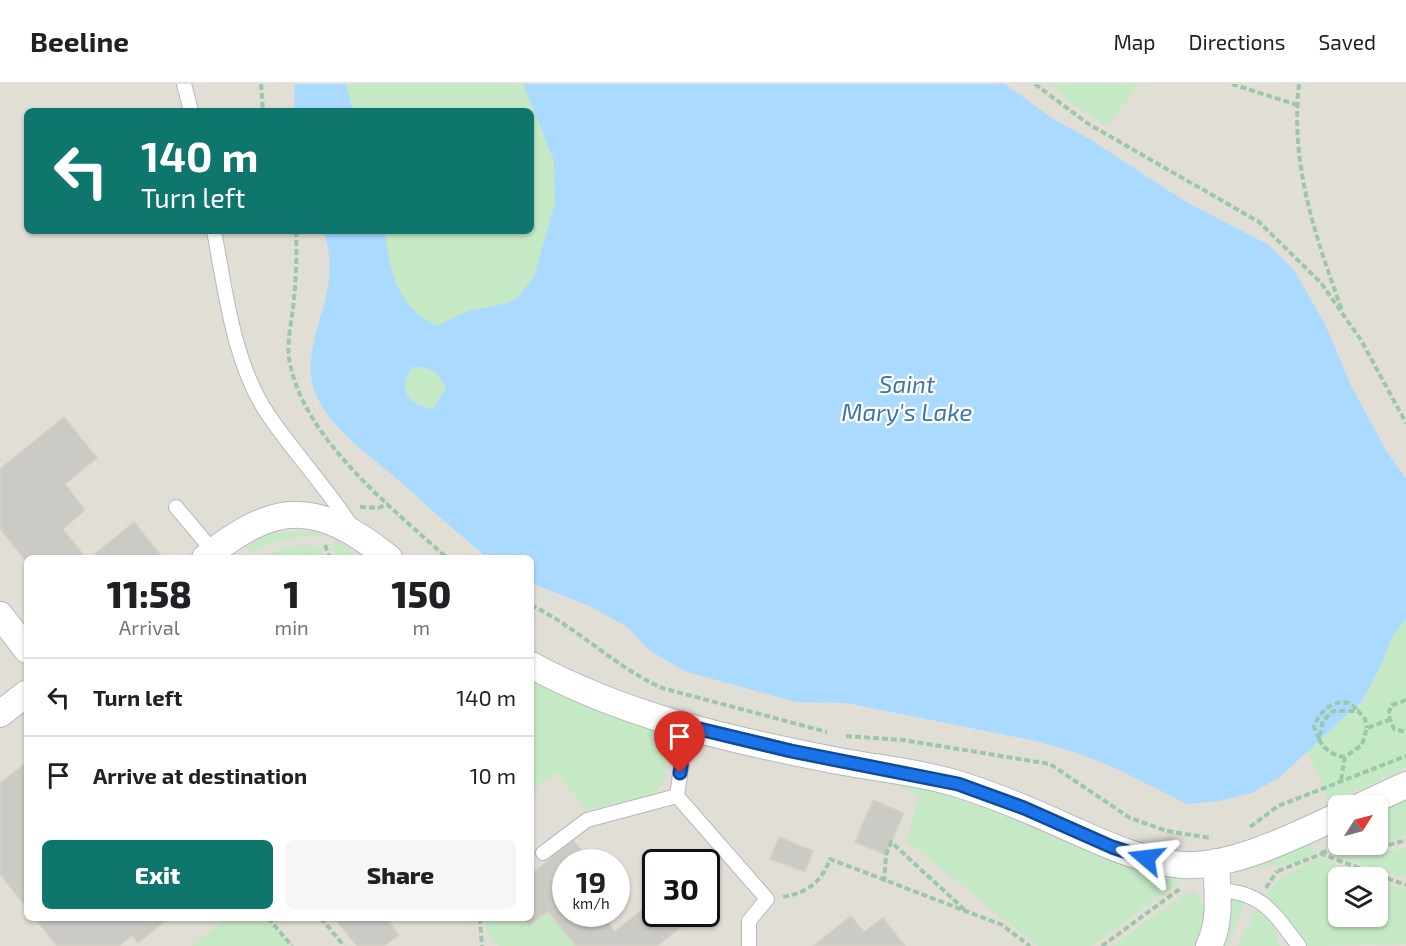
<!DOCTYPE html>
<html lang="en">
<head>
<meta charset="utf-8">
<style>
	body { margin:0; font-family:"Exo 2",sans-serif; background:#f6f6f6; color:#202124; height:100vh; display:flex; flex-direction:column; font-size:22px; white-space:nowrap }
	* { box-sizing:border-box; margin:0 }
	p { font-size:20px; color:#757577 }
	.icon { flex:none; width:33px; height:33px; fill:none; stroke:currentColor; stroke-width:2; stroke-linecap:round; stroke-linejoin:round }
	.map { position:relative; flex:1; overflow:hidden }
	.details { position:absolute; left:24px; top:471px; width:510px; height:366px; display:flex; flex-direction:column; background:#fff; border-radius:9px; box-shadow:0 2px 4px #0004 }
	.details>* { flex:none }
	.hud { position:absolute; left:24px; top:24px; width:510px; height:126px; border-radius:9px; box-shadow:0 2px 4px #0004; background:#0f766e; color:#fff; overflow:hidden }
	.needle { width:39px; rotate:54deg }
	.controls { position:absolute; left:1328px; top:711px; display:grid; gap:12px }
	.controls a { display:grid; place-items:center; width:60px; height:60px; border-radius:9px; background:#fff; box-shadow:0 2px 4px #0004; font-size:30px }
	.speed { position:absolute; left:552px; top:765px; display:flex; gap:12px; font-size:30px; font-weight:700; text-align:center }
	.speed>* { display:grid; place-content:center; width:78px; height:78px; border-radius:50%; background:#fff; box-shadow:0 2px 4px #0004; line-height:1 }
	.speed small { font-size:15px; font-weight:400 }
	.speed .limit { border:3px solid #111; border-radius:9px; background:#fff; color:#111 }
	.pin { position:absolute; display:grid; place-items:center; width:51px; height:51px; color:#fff; margin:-62px -26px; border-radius:50% 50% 50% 0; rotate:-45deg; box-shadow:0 0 6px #0007 }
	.pin .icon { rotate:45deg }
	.me { position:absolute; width:66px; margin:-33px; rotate:287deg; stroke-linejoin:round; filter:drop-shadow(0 0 4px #0008) }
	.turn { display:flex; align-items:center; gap:21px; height:126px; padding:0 18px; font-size:27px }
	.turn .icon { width:78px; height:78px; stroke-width:2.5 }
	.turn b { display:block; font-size:42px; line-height:51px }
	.eta { display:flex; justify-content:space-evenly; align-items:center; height:102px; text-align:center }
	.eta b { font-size:36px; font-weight:800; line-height:42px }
	.primary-button { display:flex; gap:12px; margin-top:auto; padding:12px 18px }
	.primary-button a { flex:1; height:69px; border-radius:9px; background:#0f766e; color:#fff; font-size:24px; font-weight:800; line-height:69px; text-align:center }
	.primary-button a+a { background:#f6f6f6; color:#202124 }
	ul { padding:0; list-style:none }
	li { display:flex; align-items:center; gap:18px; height:78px; padding:0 18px; border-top:2px solid #e0e0e0 }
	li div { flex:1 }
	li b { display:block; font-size:22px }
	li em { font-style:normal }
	header { display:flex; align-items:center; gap:36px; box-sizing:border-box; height:84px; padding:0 30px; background:#fff; border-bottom:2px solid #e0e0e0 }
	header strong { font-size:28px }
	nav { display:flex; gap:33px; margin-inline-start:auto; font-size:21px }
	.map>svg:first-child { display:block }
	.education { fill:#e1ded6; fill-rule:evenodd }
	.green { fill:#c5e8c5 }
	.water { fill:#aadaff; fill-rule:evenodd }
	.building { fill:#cccac5; stroke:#d6d1c6; stroke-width:1.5 }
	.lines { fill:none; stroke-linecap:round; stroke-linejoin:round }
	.service-casing { stroke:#b5b8bc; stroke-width:16 }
	.minor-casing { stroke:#b5b8bc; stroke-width:28 }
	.path { stroke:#9cc7a9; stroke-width:4; stroke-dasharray:6 3; stroke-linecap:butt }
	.service { stroke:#fff; stroke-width:14 }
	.minor { stroke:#fff; stroke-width:26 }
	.route-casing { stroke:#114b97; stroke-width:15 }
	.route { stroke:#1a73e8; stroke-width:10 }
	.labels { text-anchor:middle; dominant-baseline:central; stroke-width:4.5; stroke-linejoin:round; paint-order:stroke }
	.water-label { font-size:24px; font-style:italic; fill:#4174aa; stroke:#fff }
</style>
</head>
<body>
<header>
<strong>Beeline</strong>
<nav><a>Map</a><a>Directions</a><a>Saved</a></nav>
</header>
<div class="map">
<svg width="1406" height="862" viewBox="0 0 1406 862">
	<rect width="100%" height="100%" fill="#f1efe8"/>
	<path class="education" d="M 0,0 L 1406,0 L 1406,862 L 0,862 ZM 27,27 L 531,27 L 531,147 L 27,147 ZM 27,474 L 531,474 L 531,834 L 27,834 ZM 1338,722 L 1377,722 L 1377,760 L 1338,760 ZM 566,778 L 616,778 L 616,830 L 566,830 ZM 656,778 L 706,778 L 706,830 L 656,830 ZM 1338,794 L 1377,794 L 1377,832 L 1338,832 Z"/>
	<path class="green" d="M 346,0 L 523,0 L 554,77 L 555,119 L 534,193 L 517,214 L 506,219 L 468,227 L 437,243 C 398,224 389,188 385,147 L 531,147 L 531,27 L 353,27 Z
		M 1050,0 L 1139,0 L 1107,42 L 1069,17 Z
		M 412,283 C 433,283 438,287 446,305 L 432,325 C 407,320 397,306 412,283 Z
		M 300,447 L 321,449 L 319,452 C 293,451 274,457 251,468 L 244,462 L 267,451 Z
		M 335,455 L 364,474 L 337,474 L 333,467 Z
		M 304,461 L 320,462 L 326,474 L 258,474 L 286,463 Z
		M 1406,535 L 1406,684 L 1330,719 L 1308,668 L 1362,617 L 1380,583 L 1392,553 Z
		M 531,593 L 657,647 C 670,667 673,695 652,711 L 587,726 L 556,688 L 531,707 Z
		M 904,697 L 941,706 L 1179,790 L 1178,799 L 1091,862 L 1038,862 L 907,757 L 919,711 L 901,704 Z
		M 1406,713 L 1406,751 L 1393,757 L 1377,756 L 1377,726 Z
		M 1309,758 L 1316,768 L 1293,779 L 1242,786 Z
		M 1406,763 L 1406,795 L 1334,771 L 1334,768 C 1358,763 1384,772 1406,763 Z
		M 1320,774 L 1372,793 L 1338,794 L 1338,832 L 1377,832 L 1377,795 L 1406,805 L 1406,860 L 1309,862 L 1267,812 C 1274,793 1303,782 1320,774 Z
		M 1195,807 C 1211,825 1206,844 1193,862 L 1112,862 L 1185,810 L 1190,811 Z
		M 1237,815 L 1245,818 L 1228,862 L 1220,862 L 1228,846 L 1232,819 Z
		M 1258,824 L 1275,845 L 1280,862 L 1238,862 L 1246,842 L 1249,843 L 1254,833 L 1251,831 Z
		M 548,827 L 576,862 L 499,862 L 486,846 L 486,834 L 523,834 L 529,841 Z
		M 227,834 L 268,834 L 290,862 L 192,862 Z"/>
	<path class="water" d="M 295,0 L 346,0 L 353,27 L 294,27 Z
		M 523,0 L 1005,0 L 1053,35 L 1091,56 L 1186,118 L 1269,161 L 1294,186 L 1326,242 L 1351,302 L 1387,368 L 1406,395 L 1406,535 L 1392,553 L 1380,583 L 1362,617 L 1280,693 L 1252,709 L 1219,717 L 1187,720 L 1117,685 L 1078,669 L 1036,657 L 846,619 L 796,618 L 684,587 L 649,566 L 627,543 L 592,523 L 531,499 L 531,474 L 489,474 L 484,471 C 454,446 426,421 397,395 C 364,365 305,330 311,277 C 317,224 340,204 324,147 L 385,147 C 389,188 398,224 437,242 L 468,227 L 507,219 L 517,214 L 534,193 L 555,119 L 554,77 ZM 412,283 C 432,283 438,287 446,305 L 432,325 C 407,320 397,306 412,283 Z"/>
	<path class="building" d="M 64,333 L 97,374 L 65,400 L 85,426 L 63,445 L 86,474 L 27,474 L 27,478 L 0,445 L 0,385 Z
		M 134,438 L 163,474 L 90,474 Z
		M 27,678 L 27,824 L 0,790 L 0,699 Z
		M 873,716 L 904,729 L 886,771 L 855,758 Z
		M 779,753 L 813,767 L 805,788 L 770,775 Z
		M 573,756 L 591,778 L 566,778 L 566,830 L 601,830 L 615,847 L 656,815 L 656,830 L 693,830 L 695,832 L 657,862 L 576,862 L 548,827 L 529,842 L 523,834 L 531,834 L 531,790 Z
		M 851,832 L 864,848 L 883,834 L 905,862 L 813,862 Z
		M 35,834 L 161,834 L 164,838 L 138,859 L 132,851 L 119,862 L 57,862 Z
		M 334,834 L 386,834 L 399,851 L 384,862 L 357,862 Z"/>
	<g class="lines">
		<g class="service-casing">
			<path id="service" d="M 184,0 L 191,27
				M 214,147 C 226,209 233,279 269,332 C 295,370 327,404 352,443
				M 176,423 L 213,467
				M 687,642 L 677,712 L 767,815 L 749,837 L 749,862
				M 543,769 L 587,736 L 677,712
				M 1217,806 C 1263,808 1273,828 1299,862"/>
		</g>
		<g class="minor-casing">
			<path id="minor" d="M 205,474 C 276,416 318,417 389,474
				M 0,531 L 27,566
				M 531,581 C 623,631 726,655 828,675 C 871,684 916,687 958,700 C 997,712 1034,728 1071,745 C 1107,761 1144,778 1183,781 C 1231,784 1295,752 1338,732
				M 0,630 L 27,609
				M 1361,722 L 1406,701
				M 1209,862 C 1222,836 1217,806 1216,778"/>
		</g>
		<path class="path" d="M 261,0 L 263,27
			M 1035,0 L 1087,39 L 1259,138 L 1321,199 L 1361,256 L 1406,339
			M 1232,0 L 1297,21
			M 1299,0 C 1290,80 1315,152 1342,226
			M 296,147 C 297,173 296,199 293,224 C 291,240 287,259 289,274 C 301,353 391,423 447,474
			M 360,423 L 378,424 L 388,420
			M 325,461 L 330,474
			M 531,521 C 578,544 615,583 662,604 L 827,648
			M 1406,616 L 1392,621 L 1388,630 L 1394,645 L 1406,648
			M 846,652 L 903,656 L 1050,680 L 1130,734 L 1167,747 L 1210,754
			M 1319,655 L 1314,643 C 1319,625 1343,607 1358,627
			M 1345,673 C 1334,672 1324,666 1319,655 L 1323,637 L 1333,627 L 1358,627 L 1365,635 L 1367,644
			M 1341,696 L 1345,673 L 1362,661 L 1367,644 L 1389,636
			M 1250,743 L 1278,722 L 1406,672
			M 1362,760 L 1382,763 L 1406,756
			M 1321,769 L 1350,760
			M 1278,787 L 1321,770 L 1406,801
			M 884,798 L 886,771 L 891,758 L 967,828
			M 1266,804 L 1277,787
			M 783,813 C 808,808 821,799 830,775 L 1002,841 L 1030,862
			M 268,834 L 292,862
			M 321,834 L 344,862
			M 480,834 L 482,862
			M 1102,862 L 1181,804"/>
		<use href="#service" class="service"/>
		<use href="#minor" class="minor"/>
	</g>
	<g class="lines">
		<g class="route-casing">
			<path id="route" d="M 680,689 L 687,642 L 791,667 L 958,700 L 1024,724 L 1112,763 L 1146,774"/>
		</g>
		<use href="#route" class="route"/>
	</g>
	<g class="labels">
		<g class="water-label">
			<text x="907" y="299">Saint<tspan x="907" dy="28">Mary's Lake</tspan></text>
		</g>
	</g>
</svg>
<div class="controls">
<a><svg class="needle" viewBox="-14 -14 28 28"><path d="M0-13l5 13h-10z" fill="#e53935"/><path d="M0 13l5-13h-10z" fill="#757577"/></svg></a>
<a><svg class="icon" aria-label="layers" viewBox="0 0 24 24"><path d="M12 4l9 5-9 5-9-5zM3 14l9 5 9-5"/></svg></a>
</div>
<div class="speed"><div>19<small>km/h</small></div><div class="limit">30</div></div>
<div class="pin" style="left:680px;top:689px;background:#d93025"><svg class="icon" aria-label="arrive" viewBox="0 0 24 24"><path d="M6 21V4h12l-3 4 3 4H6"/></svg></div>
<svg class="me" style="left:1146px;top:774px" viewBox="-20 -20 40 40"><path d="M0-17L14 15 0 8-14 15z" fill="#1a73e8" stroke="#fff" stroke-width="4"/></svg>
<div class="hud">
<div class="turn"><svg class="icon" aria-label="left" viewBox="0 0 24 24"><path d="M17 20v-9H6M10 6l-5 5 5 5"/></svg><div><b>140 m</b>Turn left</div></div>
</div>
<section class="details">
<div class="eta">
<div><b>11:58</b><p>Arrival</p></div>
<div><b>1</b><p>min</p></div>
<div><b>150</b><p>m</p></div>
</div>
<ul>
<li><svg class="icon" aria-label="left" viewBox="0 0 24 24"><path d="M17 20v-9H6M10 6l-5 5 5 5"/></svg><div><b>Turn left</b></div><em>140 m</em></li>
<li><svg class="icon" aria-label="arrive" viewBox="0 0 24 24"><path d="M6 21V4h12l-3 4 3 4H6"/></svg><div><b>Arrive at destination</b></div><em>10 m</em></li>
</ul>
<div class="primary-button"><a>Exit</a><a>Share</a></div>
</section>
</div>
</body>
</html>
